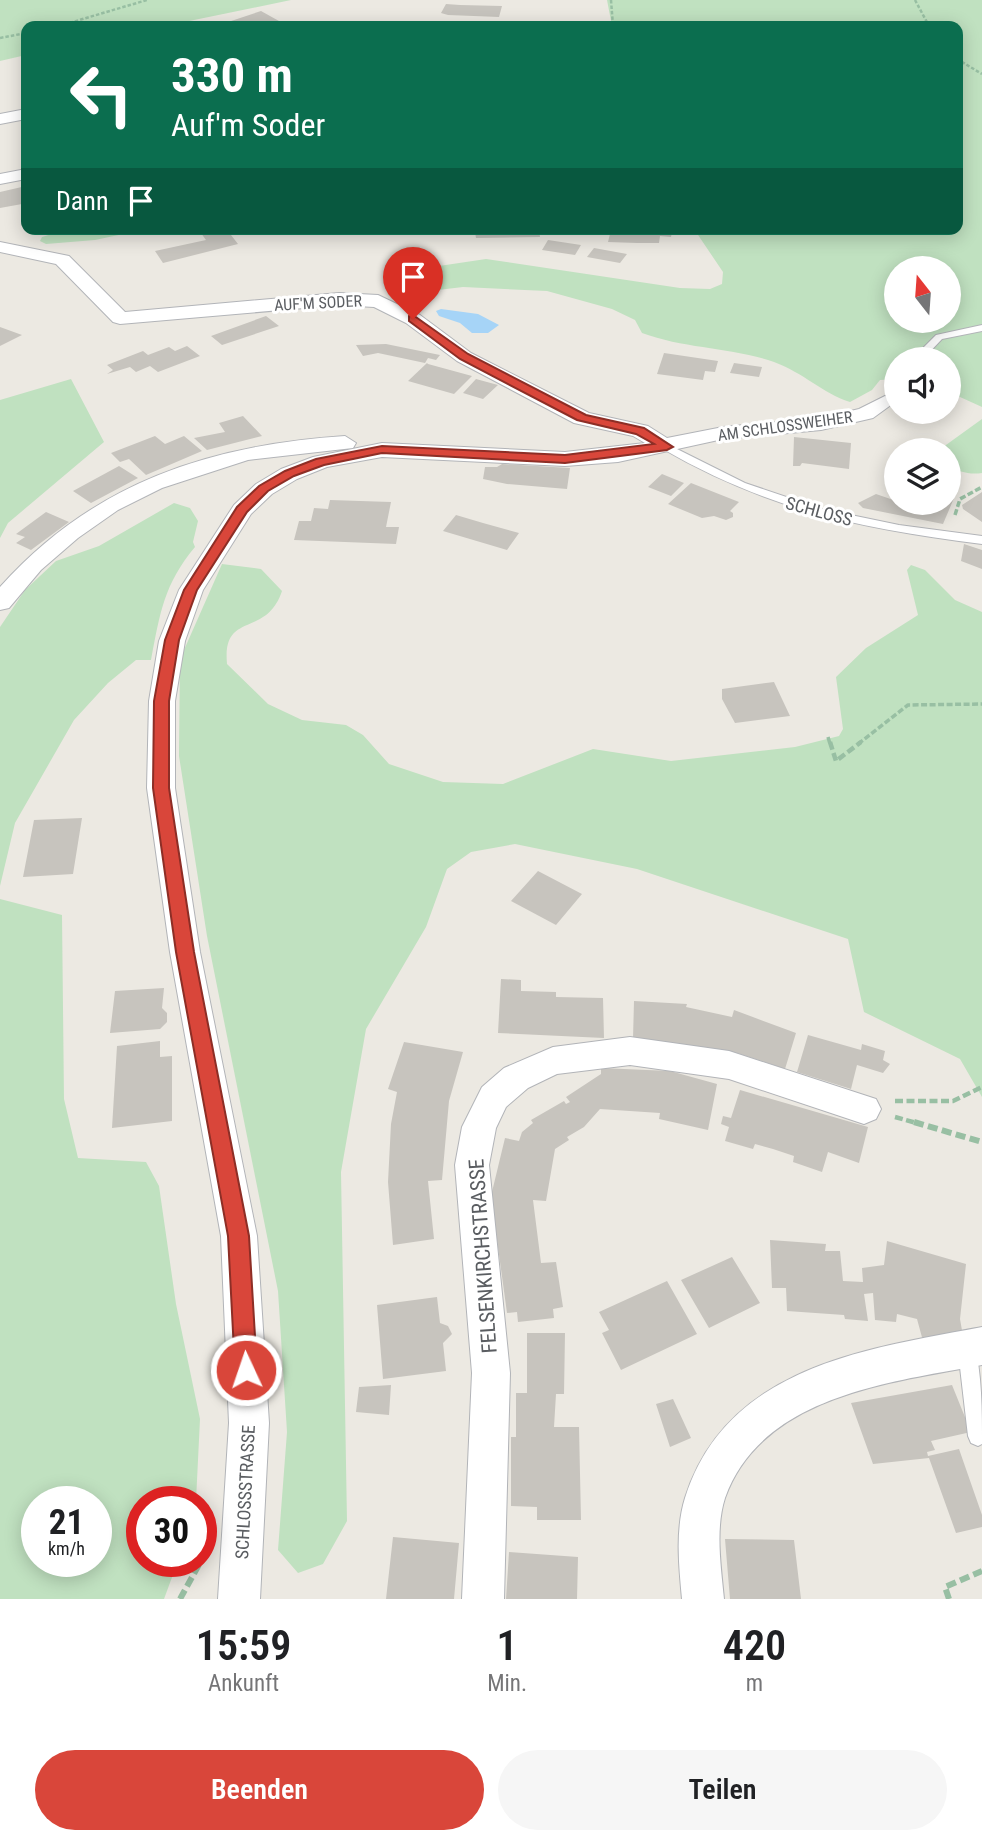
<!DOCTYPE html>
<html lang="de">
<head>
<meta charset="utf-8">
<style>
	body { margin:0; font-family:"Roboto Condensed",sans-serif; background:#f6f6f6; color:#202124; height:100vh; display:flex; flex-direction:column; font-size:26px; white-space:nowrap }
	* { box-sizing:border-box; margin:0 }
	p { font-size:23px; color:#757577 }
	.icon { flex:none; width:38px; height:38px; fill:none; stroke:currentColor; stroke-width:2; stroke-linecap:round; stroke-linejoin:round }
	.map { position:relative; height:1599px; overflow:hidden }
	.sheet { display:flex; flex-direction:column; background:#fff; flex:1 }
	.sheet>* { flex:none }
	.banner { position:absolute; left:21px; top:21px; width:942px; height:214px; border-radius:14px; box-shadow:0 4px 18px #0003; background:#0b6e4f; color:#fff; overflow:hidden }
	.needle { width:46px; rotate:343deg }
	.tools { position:absolute; left:884px; top:256px; display:grid; gap:14px }
	.tools a { display:grid; place-items:center; width:77px; height:77px; border-radius:50%; background:#fff; box-shadow:0 4px 18px #0003; font-size:35px }
	.speed { position:absolute; left:21px; top:1486px; display:flex; gap:14px; font-size:35px; font-weight:700; text-align:center }
	.speed>* { display:grid; place-content:center; width:91px; height:91px; border-radius:50%; background:#fff; box-shadow:0 4px 18px #0003; line-height:1 }
	.speed small { font-size:18px; font-weight:400 }
	.speed .limit { border:10px solid #d22; background:#fff; color:#111 }
	.pin { position:absolute; display:grid; place-items:center; width:60px; height:60px; color:#fff; margin:-72px -30px; border-radius:50% 50% 50% 0; rotate:-45deg; box-shadow:0 0 7px #0007 }
	.pin .icon { rotate:45deg }
	.me { position:absolute; width:77px; margin:-38px; rotate:357deg; stroke-linejoin:round; filter:drop-shadow(0 0 5px #0008) }
	.turn { display:flex; align-items:center; gap:24px; height:147px; padding:0 35px; font-size:32px }
	.turn .icon { width:91px; height:91px; stroke-width:2.5 }
	.turn b { display:block; font-size:49px; line-height:60px }
	.then { display:flex; align-items:center; height:66px; padding:0 35px; background:#0003; gap:14px; font-size:26px }
	.eta { display:flex; justify-content:space-evenly; align-items:center; height:119px; text-align:center }
	.eta b { font-size:42px; font-weight:600; line-height:49px }
	.action { display:flex; gap:14px; margin-top:auto; padding:14px 35px }
	.action a { flex:1; height:80px; border-radius:42px; background:#d9463a; color:#fff; font-size:28px; font-weight:600; line-height:80px; text-align:center }
	.action a+a { background:#f6f6f6; color:#202124 }
	.map>svg:first-child { display:block }
	.green { fill:#c0e1c0; fill-rule:evenodd }
	.water { fill:#a6d4f7 }
	.building { fill:#c7c4be }
	.lines { fill:none; stroke-linecap:round; stroke-linejoin:round }
	.service-casing { stroke:#b2b4b8; stroke-width:2 }
	.minor-casing { stroke:#b2b4b8; stroke-width:2 }
	.path-far3 { stroke:#98bfa3; stroke-width:2.5; stroke-dasharray:3.5 2; stroke-linecap:butt }
	.path-far2 { stroke:#98bfa3; stroke-width:3.5; stroke-dasharray:6 2.5; stroke-linecap:butt }
	.path-far1 { stroke:#98bfa3; stroke-width:4.5; stroke-dasharray:8 3.5; stroke-linecap:butt }
	.path { stroke:#98bfa3; stroke-width:6; stroke-dasharray:10 4.5; stroke-linecap:butt }
	.service { fill:#fff; fill-rule:evenodd }
	.minor { fill:#fff; fill-rule:evenodd }
	.route { fill:#d9463a; stroke:#8d2e26; stroke-width:2 }
	.labels { text-anchor:middle; dominant-baseline:central; stroke-width:6; stroke-linejoin:round; paint-order:stroke }
	.far-street-label { font-size:16px; fill:#5a5d61; stroke:#fff }
	.street-label { font-size:18px; fill:#5a5d61; stroke:#fff }
	.near-street-label { font-size:21px; fill:#5a5d61; stroke:#fff }
</style>
</head>
<body>
<div class="map">
<svg width="982" height="1599" viewBox="0 0 982 1599">
	<rect width="100%" height="100%" fill="#ece9e2"/>
	<path class="green" d="M 0,0 L 291,0 L 165,26 L 26,26 L 26,55 L 0,61 Z
		M 607,0 L 982,0 L 982,473 C 970,475 958,472 949,465 L 948,450 L 939,450 L 982,419 L 982,407 L 949,392 L 948,359 L 896,359 L 896,379 L 880,380 L 872,390 L 850,402 C 822,393 804,373 774,362 C 731,347 685,349 642,333 L 635,320 L 612,309 L 547,291 L 463,287 L 413,293 L 408,291 L 420,275 L 439,266 L 486,259 L 680,288 L 710,289 L 722,284 L 723,272 L 694,229 L 957,229 L 957,26 L 612,26 ZM 896,268 L 948,268 L 948,320 L 896,320 Z
		M 68,229 L 147,229 L 95,240 L 46,244 L 40,241 L 42,237 Z
		M 71,379 L 104,442 L 8,523 L 0,538 L 0,400 Z
		M 174,503 L 190,508 L 198,521 L 193,542 L 195,547 C 164,584 160,613 151,660 L 136,660 L 108,683 L 74,720 L 15,823 L 0,886 L 0,627 L 25,590 L 56,561 L 99,546 Z
		M 222,564 L 261,569 L 282,591 C 266,639 222,610 227,664 L 268,704 L 302,720 L 346,725 L 363,735 L 389,764 L 443,782 L 503,784 L 593,749 L 671,761 L 795,747 L 839,736 L 843,729 L 836,677 L 866,648 L 918,615 L 907,570 L 911,565 L 925,570 L 955,600 L 982,612 L 982,1097 L 960,1059 L 864,1012 L 848,939 L 637,869 L 515,844 L 471,852 L 447,869 L 426,927 L 366,1029 L 341,1172 L 347,1521 L 323,1564 L 298,1573 L 278,1550 L 287,1432 L 278,1291 L 207,936 L 179,756 L 180,659 Z
		M 0,899 L 62,915 L 64,1099 L 78,1158 L 146,1162 L 159,1186 L 176,1304 L 200,1419 L 196,1501 L 142,1502 L 142,1561 L 178,1561 L 164,1599 L 0,1599 ZM 37,1502 L 96,1502 L 96,1561 L 37,1561 Z"/>
	<path class="water" d="M 441,309 L 478,314 L 499,325 L 488,333 L 472,333 L 460,323 L 439,316 L 436,311 Z"/>
	<path class="building" d="M 446,4 L 460,5 L 502,6 L 499,17 L 448,15 L 441,13 Z
		M 261,11 L 279,21 L 260,26 L 216,26 Z
		M 26,186 L 26,207 L 22,204 L 0,208 L 0,192 Z
		M 198,229 L 253,229 L 253,230 L 231,235 L 238,244 L 163,263 L 155,251 L 206,240 Z
		M 487,229 L 539,229 L 540,237 L 476,238 L 475,232 Z
		M 592,229 L 661,229 L 672,232 L 671,237 L 660,236 L 659,243 L 637,243 L 608,242 L 610,234 L 591,232 Z
		M 548,240 L 581,245 L 575,255 L 542,250 Z
		M 594,248 L 627,254 L 620,263 L 587,257 Z
		M 266,316 L 279,326 L 222,345 L 211,336 Z
		M 0,327 L 22,335 L 0,346 Z
		M 386,344 L 440,355 L 436,360 L 428,358 L 425,363 L 378,353 L 363,356 L 356,345 Z
		M 187,346 L 200,356 L 158,372 L 150,366 L 136,372 L 130,367 L 107,374 L 113,370 L 107,365 L 143,351 L 148,355 L 169,347 L 175,351 Z
		M 664,353 L 718,361 L 715,372 L 705,371 L 703,380 L 657,374 Z
		M 427,363 L 428,364 L 472,376 L 454,394 L 408,381 Z
		M 734,363 L 762,367 L 759,377 L 730,373 Z
		M 476,379 L 498,385 L 483,399 L 463,393 Z
		M 243,416 L 262,436 L 207,450 L 194,438 L 225,432 L 219,423 Z
		M 155,436 L 165,444 L 184,436 L 202,451 L 146,475 L 129,459 L 120,462 L 111,453 Z
		M 794,437 L 851,443 L 849,469 L 802,463 L 800,466 L 793,466 Z
		M 502,464 L 570,468 L 567,489 L 507,484 L 483,479 L 485,467 L 497,467 Z
		M 119,466 L 138,478 L 91,503 L 73,491 Z
		M 662,474 L 684,483 L 671,496 L 648,487 Z
		M 691,483 L 739,502 L 730,511 L 733,513 L 733,517 L 726,520 L 714,516 L 702,518 L 668,504 Z
		M 948,489 L 957,491 L 943,524 L 863,508 L 858,503 L 876,494 L 905,504 L 948,502 Z
		M 982,492 L 982,522 L 963,509 L 962,505 Z
		M 330,500 L 391,502 L 386,527 L 399,527 L 396,544 L 294,540 L 299,521 L 311,521 L 314,508 L 328,509 Z
		M 46,512 L 69,522 L 31,550 L 16,543 L 25,537 L 16,534 Z
		M 456,515 L 483,523 L 519,533 L 507,550 L 443,531 Z
		M 964,544 L 982,550 L 982,569 L 961,561 Z
		M 774,682 L 790,716 L 735,723 L 722,699 L 722,689 Z
		M 82,818 L 73,874 L 23,877 L 34,820 Z
		M 538,871 L 582,894 L 556,925 L 511,901 Z
		M 501,979 L 521,980 L 521,991 L 556,992 L 556,997 L 603,998 L 604,1038 L 498,1033 Z
		M 164,988 L 162,1008 L 167,1013 L 167,1022 L 160,1029 L 110,1033 L 115,991 Z
		M 634,1001 L 687,1004 L 686,1007 L 732,1017 L 734,1010 L 796,1033 L 785,1069 L 737,1053 L 633,1039 Z
		M 808,1035 L 861,1050 L 862,1044 L 885,1051 L 883,1060 L 890,1064 L 883,1073 L 857,1065 L 851,1089 L 797,1072 Z
		M 160,1041 L 160,1057 L 172,1056 L 172,1121 L 112,1128 L 117,1046 Z
		M 404,1042 L 463,1052 L 449,1101 L 442,1180 L 428,1181 L 434,1239 L 393,1245 L 388,1182 L 391,1124 L 397,1092 L 388,1089 Z
		M 601,1068 L 670,1071 L 717,1084 L 708,1130 L 659,1119 L 660,1113 L 600,1109 L 584,1127 L 567,1137 L 569,1140 L 555,1149 L 546,1201 L 533,1200 L 541,1263 L 556,1262 L 563,1307 L 553,1309 L 554,1318 L 518,1322 L 517,1312 L 507,1313 L 491,1196 L 505,1138 L 519,1141 L 522,1132 L 533,1123 L 531,1120 L 564,1101 L 566,1104 L 570,1102 L 566,1097 L 601,1074 Z
		M 740,1090 L 868,1127 L 859,1163 L 828,1152 L 822,1172 L 793,1162 L 794,1156 L 773,1149 L 755,1144 L 753,1149 L 725,1141 L 729,1127 L 721,1124 L 723,1116 L 731,1118 Z
		M 770,1240 L 826,1244 L 825,1251 L 840,1251 L 843,1281 L 863,1282 L 862,1268 L 884,1265 L 887,1241 L 966,1264 L 960,1319 L 963,1336 L 923,1341 L 917,1319 L 897,1314 L 896,1322 L 875,1320 L 873,1293 L 864,1294 L 868,1321 L 845,1319 L 844,1315 L 787,1311 L 786,1288 L 772,1288 Z
		M 732,1257 L 760,1303 L 709,1328 L 681,1280 Z
		M 667,1281 L 697,1334 L 621,1370 L 602,1333 L 609,1330 L 599,1312 Z
		M 437,1297 L 440,1323 L 448,1326 L 452,1334 L 443,1343 L 446,1371 L 383,1379 L 377,1305 Z
		M 527,1333 L 565,1333 L 564,1394 L 556,1394 L 554,1427 L 579,1427 L 581,1520 L 537,1520 L 537,1507 L 511,1506 L 511,1437 L 516,1437 L 516,1393 L 527,1393 Z
		M 391,1385 L 389,1415 L 356,1412 L 359,1387 Z
		M 952,1385 L 971,1432 L 931,1441 L 935,1450 L 927,1452 L 928,1456 L 959,1449 L 982,1515 L 982,1527 L 956,1533 L 929,1458 L 873,1464 L 851,1403 Z
		M 673,1399 L 691,1438 L 670,1447 L 656,1404 Z
		M 393,1537 L 459,1543 L 454,1599 L 386,1599 Z
		M 725,1539 L 794,1540 L 801,1599 L 730,1599 Z
		M 509,1552 L 578,1557 L 577,1599 L 506,1599 Z"/>
	<g class="lines">
		<g class="service-casing">
			<path id="service" d="M 982,325 L 982,331 L 942,339 L 923,359 L 912,359 L 936,335 Z
				M 896,388 L 896,397 L 889,404 L 881,404 L 881,400 Z
				M 667,444 L 745,483 L 822,509 L 899,525 L 982,536 L 982,544 C 863,529 768,510 663,449 L 662,447 Z
				M 967,1341 L 974,1343 C 982,1373 982,1412 982,1444 L 978,1446 L 971,1443 L 968,1436 L 958,1350 L 960,1343 Z"/>
		</g>
		<g class="minor-casing">
			<path id="minor" d="M 26,109 L 26,119 L 0,124 L 0,114 Z
				M 26,169 L 26,179 L 0,184 L 0,174 Z
				M 0,242 L 69,256 L 125,312 L 339,293 L 378,295 L 420,315 L 471,353 L 589,413 L 648,426 L 667,438 L 723,427 L 821,418 L 859,409 L 885,396 L 895,402 L 873,418 L 821,430 L 723,439 L 618,462 L 565,466 L 382,457 L 327,467 L 297,479 L 272,494 L 251,514 L 203,590 L 185,641 L 175,701 L 175,788 L 200,952 L 257,1236 L 269,1423 L 260,1599 L 218,1599 L 229,1423 L 221,1236 L 170,952 L 147,788 L 149,701 L 159,641 L 179,590 L 234,505 L 256,484 L 281,469 L 313,457 L 382,443 L 565,452 L 645,443 L 633,436 L 574,423 L 457,361 L 406,323 L 374,307 L 339,305 L 120,324 L 113,322 L 56,264 L 0,252 Z
				M 345,436 L 356,443 L 353,448 L 248,460 L 162,488 L 118,510 L 78,538 L 41,570 L 9,608 L 0,610 L 0,587 C 93,483 209,445 345,436 Z
				M 630,1037 L 729,1051 L 876,1099 L 881,1109 L 876,1119 L 864,1124 L 729,1079 L 630,1065 L 557,1074 L 528,1088 L 506,1107 L 496,1128 L 489,1165 L 510,1373 L 504,1599 L 462,1599 L 472,1373 L 455,1165 L 462,1127 L 482,1087 L 504,1068 L 553,1047 Z
				M 982,1327 L 982,1365 C 891,1382 761,1396 725,1498 C 715,1529 721,1567 724,1599 L 682,1599 C 679,1567 675,1530 685,1498 C 726,1367 865,1349 982,1327 Z"/>
		</g>
		<path class="path-far3" d="M 611,0 L 613,26
			M 915,0 L 929,26
			M 59,26 L 147,0
			M 0,38 L 26,33
			M 957,59 L 982,74"/>
		<path class="path-far2" d="M 955,515 L 960,499 L 982,487
			M 828,737 L 830,744
			M 858,744 L 908,705 L 982,704"/>
		<path class="path-far1" d="M 830,742 L 836,761 L 861,742
			M 895,1101 L 953,1101 L 982,1087
			M 895,1117 L 920,1124"/>
		<path class="path" d="M 914,1122 L 982,1142
			M 180,1599 L 201,1561
			M 949,1599 L 945,1587 L 982,1571"/>
		<use href="#service" class="service"/>
		<use href="#minor" class="minor"/>
	</g>
	<path class="route" d="M 413,315 L 468,354 L 586,415 L 644,428 L 673,447 L 667,450 L 565,463 L 382,453 L 324,465 L 294,476 L 268,491 L 247,512 L 197,590 L 179,640 L 169,701 L 169,788 L 194,952 L 249,1236 L 257,1370 L 253,1377 L 246,1380 L 238,1377 L 235,1370 L 228,1236 L 176,952 L 153,788 L 154,701 L 165,640 L 184,590 L 237,507 L 259,486 L 285,471 L 316,459 L 382,446 L 565,455 L 654,444 L 636,434 L 577,420 L 460,359 L 409,321 L 409,316 Z"/>
	<g class="labels">
		<g class="far-street-label">
			<text transform="translate(318 303) rotate(-3)">AUF'M SODER</text>
			<text transform="translate(785 426) rotate(-8)">AM SCHLOSSWEIHER</text>
		</g>
		<g class="street-label">
			<text transform="translate(819 511) rotate(15)">SCHLOSS</text>
			<text transform="translate(245 1492) rotate(-87)">SCHLOSSSTRASSE</text>
		</g>
		<g class="near-street-label">
			<text transform="translate(483 1256) rotate(-94)">FELSENKIRCHSTRASSE</text>
		</g>
	</g>
</svg>
<div class="tools">
<a><svg class="needle" viewBox="-14 -14 28 28"><path d="M0-13l5 13h-10z" fill="#e53935"/><path d="M0 13l5-13h-10z" fill="#757577"/></svg></a>
<a><svg class="icon" aria-label="sound" viewBox="0 0 24 24"><path d="M4 9h4l5-4v14l-5-4H4zM17 9q2 3 0 6"/></svg></a>
<a><svg class="icon" aria-label="layers" viewBox="0 0 24 24"><path d="M12 4l9 5-9 5-9-5zM3 14l9 5 9-5"/></svg></a>
</div>
<div class="speed"><div>21<small>km/h</small></div><div class="limit">30</div></div>
<div class="pin" style="left:413px;top:319px;background:#d93025"><svg class="icon" aria-label="arrive" viewBox="0 0 24 24"><path d="M6 21V4h12l-3 4 3 4H6"/></svg></div>
<svg class="me" style="left:246px;top:1370px" viewBox="-20 -20 40 40"><circle r="17" fill="#d9463a" stroke="#fff" stroke-width="3"/><path d="M0-11L8 9 0 5-8 9z" fill="#fff"/></svg>
<div class="banner">
<div class="turn"><svg class="icon" aria-label="left" viewBox="0 0 24 24"><path d="M17 20v-9H6M10 6l-5 5 5 5"/></svg><div><b>330 m</b>Auf'm Soder</div></div>
<div class="then">Dann<svg class="icon" aria-label="arrive" viewBox="0 0 24 24"><path d="M6 21V4h12l-3 4 3 4H6"/></svg></div>
</div>
</div>
<section class="sheet">
<div class="eta">
<div><b>15:59</b><p>Ankunft</p></div>
<div><b>1</b><p>Min.</p></div>
<div><b>420</b><p>m</p></div>
</div>
<div class="action"><a>Beenden</a><a>Teilen</a></div>
</section>
</body>
</html>
